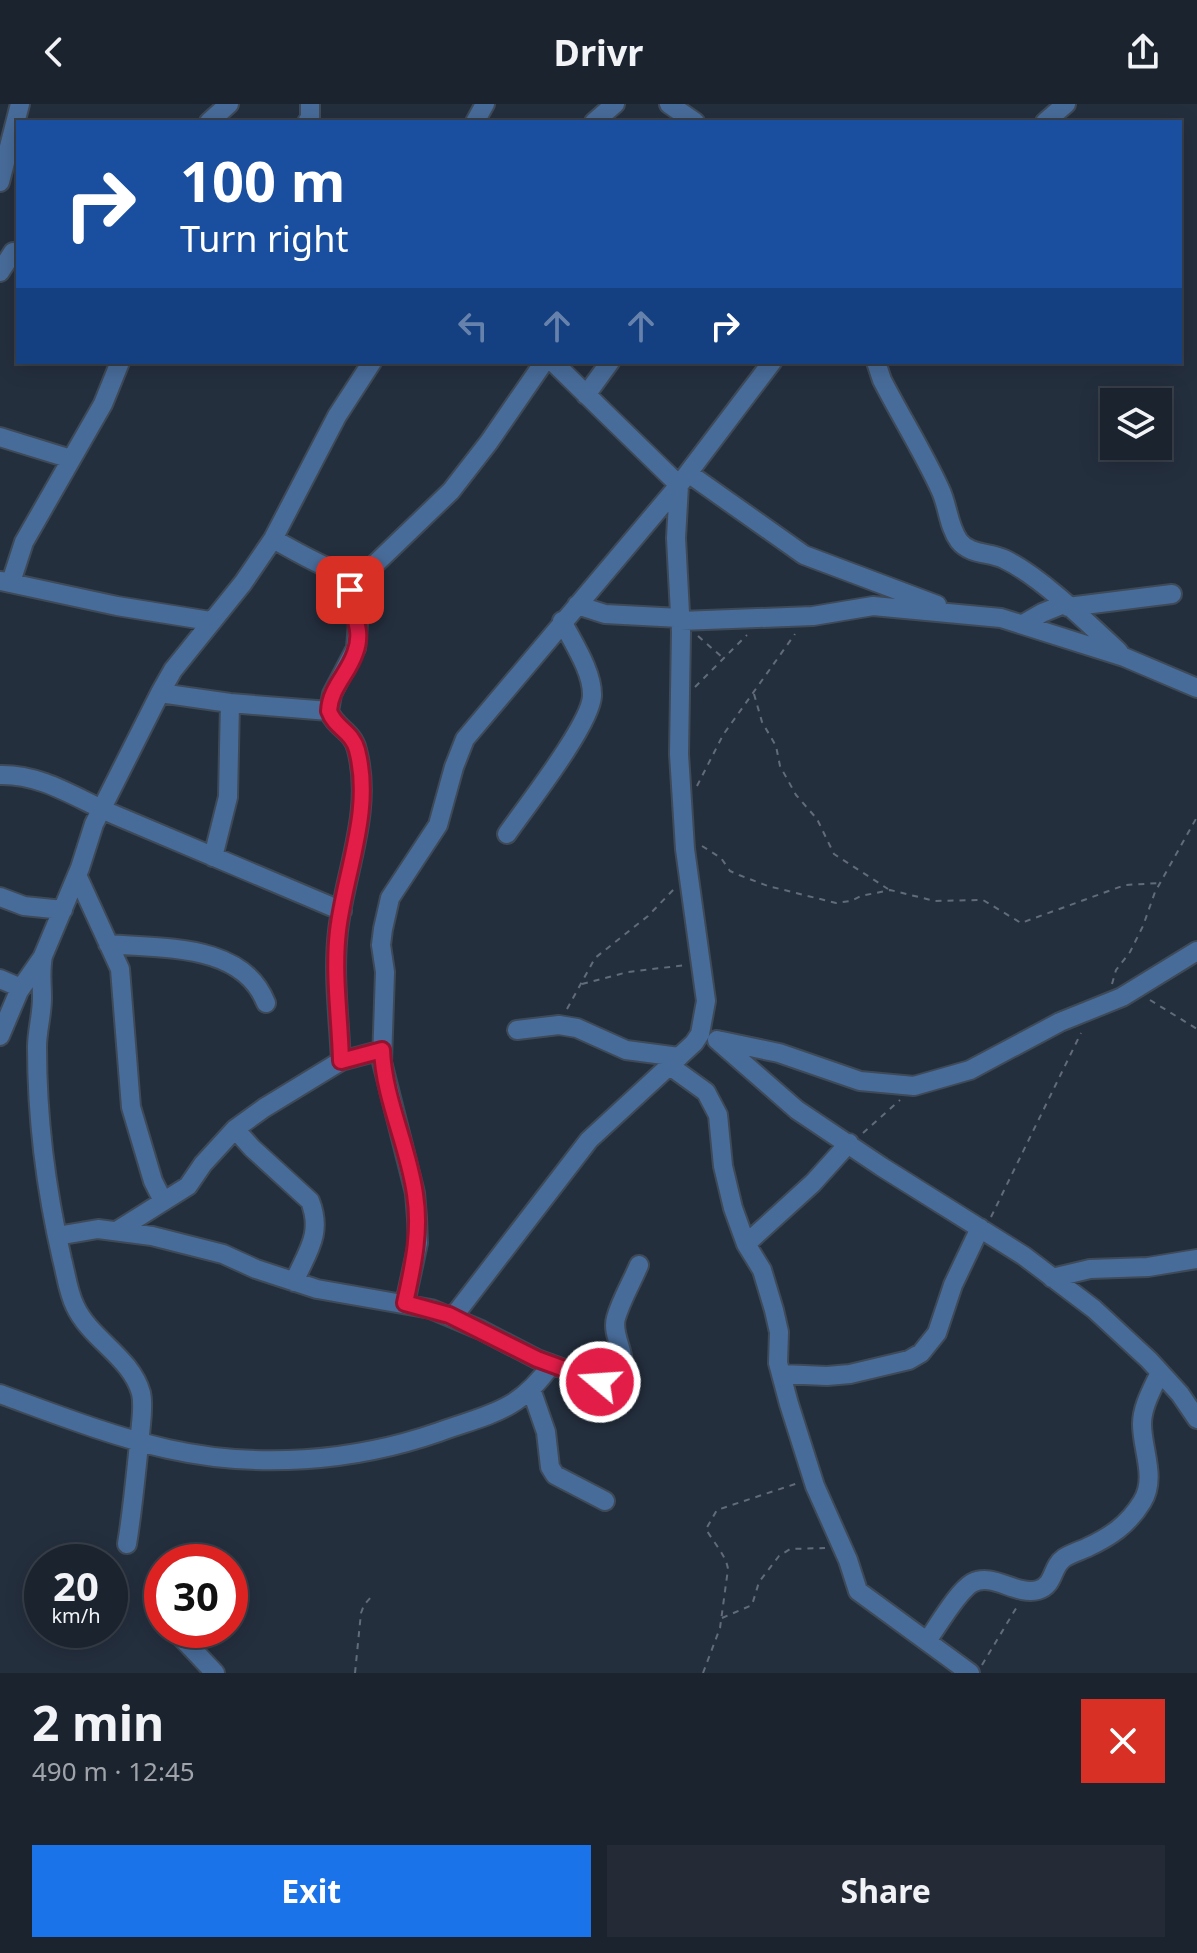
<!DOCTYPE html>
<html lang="en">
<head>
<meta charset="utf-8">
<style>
	body { margin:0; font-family:"Noto Sans",sans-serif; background:#242b36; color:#f1f3f6; height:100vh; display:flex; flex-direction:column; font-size:30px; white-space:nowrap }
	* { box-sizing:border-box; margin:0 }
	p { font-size:26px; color:#a0a4aa }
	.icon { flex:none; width:44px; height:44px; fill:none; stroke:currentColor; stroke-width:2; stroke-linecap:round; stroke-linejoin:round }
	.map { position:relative; height:1569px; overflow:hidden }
	.side { display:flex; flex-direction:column; background:#1b232e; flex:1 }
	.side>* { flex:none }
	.top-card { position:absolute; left:16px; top:16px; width:1166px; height:244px; border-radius:0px; box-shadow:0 4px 20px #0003,0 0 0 2px #39404a; background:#1a4fa0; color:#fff; overflow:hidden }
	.fabs { position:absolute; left:1100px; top:284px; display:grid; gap:16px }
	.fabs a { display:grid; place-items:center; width:72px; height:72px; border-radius:0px; background:#1b232e; box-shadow:0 4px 20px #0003,0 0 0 2px #39404a; font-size:40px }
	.speed { position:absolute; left:24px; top:1440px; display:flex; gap:16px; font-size:40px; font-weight:700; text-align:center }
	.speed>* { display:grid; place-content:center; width:104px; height:104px; border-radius:50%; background:#1b232e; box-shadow:0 4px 20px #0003,0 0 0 2px #39404a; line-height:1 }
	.speed small { font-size:20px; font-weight:400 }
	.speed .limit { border:12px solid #d22; background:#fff; color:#111 }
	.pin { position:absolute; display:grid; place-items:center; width:68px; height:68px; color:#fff; margin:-34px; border-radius:16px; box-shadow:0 4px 12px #0006 }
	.me { position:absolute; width:88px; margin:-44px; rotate:288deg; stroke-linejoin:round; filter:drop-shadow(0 0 6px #0008) }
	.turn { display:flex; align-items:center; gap:28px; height:168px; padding:0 32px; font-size:36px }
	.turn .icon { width:104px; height:104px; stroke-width:2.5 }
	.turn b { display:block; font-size:56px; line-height:68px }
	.lanes { display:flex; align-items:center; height:76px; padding:0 32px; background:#0003; justify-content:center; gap:40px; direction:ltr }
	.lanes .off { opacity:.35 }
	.round { display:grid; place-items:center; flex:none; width:84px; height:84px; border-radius:0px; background:#242b36 }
	.summary { display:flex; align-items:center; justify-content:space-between; height:136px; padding:0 32px }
	h1 { font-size:48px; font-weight:700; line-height:60px }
	.action { display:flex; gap:16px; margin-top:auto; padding:16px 32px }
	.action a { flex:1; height:92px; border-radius:0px; background:#1a73e8; color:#fff; font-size:32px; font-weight:700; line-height:92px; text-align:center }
	.action a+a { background:#242b36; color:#f1f3f6 }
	header { display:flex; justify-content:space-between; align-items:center; height:104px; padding:0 32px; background:#1b232e; font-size:36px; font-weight:700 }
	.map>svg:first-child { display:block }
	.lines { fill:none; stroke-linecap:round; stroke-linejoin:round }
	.minor-casing { stroke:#3f4a58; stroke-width:22 }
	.path { stroke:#626b79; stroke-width:2; stroke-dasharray:6 6; stroke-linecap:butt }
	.minor { stroke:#486c9a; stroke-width:18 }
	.route-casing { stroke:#92132f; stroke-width:20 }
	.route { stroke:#e11d48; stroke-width:14 }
</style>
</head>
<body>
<header><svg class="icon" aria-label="back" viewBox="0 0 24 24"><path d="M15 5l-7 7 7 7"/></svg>Drivr<svg class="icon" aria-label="share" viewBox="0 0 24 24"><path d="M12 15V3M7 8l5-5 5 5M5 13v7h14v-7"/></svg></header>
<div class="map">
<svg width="1197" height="1569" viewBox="0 0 1197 1569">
	<rect width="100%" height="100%" fill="#242f3e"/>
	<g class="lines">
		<g class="minor-casing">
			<path id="minor" d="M 669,0 L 695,18
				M 209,18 L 229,0
				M 307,18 L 310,14 L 310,0
				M 475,18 L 485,0
				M 594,18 L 615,0
				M 1045,18 L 1066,0
				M 0,78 L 20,0
				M 0,168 L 13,148
				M 876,258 L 882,276 C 901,313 923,348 940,385 C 948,401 948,422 959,437 C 970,451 989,448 1004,455 C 1040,472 1089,520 1119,548
				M 586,291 L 610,258
				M 0,333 L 71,355
				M 688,369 L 804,451 L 937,501
				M 273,435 C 290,444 339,474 357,471 C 360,471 366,467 369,466 L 451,387 L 489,338 L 544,258
				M 1,477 L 117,502 L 210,517
				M 11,478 L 24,438 L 103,300 L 120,258
				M 577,501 L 605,510 L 680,514
				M 1068,503 L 1172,490
				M 680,517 L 813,512 L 873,502 L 1001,514 L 1124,553 L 1197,584
				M 1023,520 L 1042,509 L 1064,500
				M 160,589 L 230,599 L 329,607
				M 0,671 C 43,670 77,695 115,711 C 190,743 266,775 342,807
				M 507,730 C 525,704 591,620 592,592 C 593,568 573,539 562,517
				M 213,753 L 228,693 L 230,599
				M 77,771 L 120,865 L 131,1003 L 153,1077 L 163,1097
				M 0,793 L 24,802 L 63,806
				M 108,840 C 163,845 243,839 266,899
				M 0,875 L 21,884
				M 517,926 L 559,921 L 577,924 L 626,946 L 679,953
				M 0,932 L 19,887 L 42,854
				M 717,936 L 797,1006 L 882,1063 L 1024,1152 L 1094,1205 L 1149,1256 L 1180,1290 L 1197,1315
				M 717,936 L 779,949 L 860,977 L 914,982 L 970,966 L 1060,918 L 1122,893 L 1197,847
				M 341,957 C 339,914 333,870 338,827 C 345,767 373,707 357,646 C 353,627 335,624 329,607 L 332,590 L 356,544 L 358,519 L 350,494 L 352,472
				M 670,962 L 706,988 L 718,1011 L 723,1062 L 733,1104 L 746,1140 L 762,1166 L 774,1206 L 779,1228 L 778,1259 L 789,1300 L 815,1382 L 848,1456 L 858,1487 L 970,1569
				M 235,1025 L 252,1044 L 310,1097 C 323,1130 307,1148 294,1178
				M 118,1126 L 188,1082 L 203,1060 L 235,1025 L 264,1004 L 341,957 L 382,946
				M 57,1132 L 98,1125 L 152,1132 L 223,1150 L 256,1165 L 317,1185 L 431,1205 L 481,1226 L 537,1255 L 600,1278 C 644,1267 609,1238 616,1214 C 621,1196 632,1178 639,1161
				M 746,1140 L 813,1079 L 849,1039
				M 1052,1174 L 1090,1165 L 1148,1163 L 1197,1155
				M 405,1199 L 418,1139 L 417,1114 L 415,1089 L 382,958 L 385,868 L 381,841 L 383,825 L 390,794 L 438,721 L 454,663 L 465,635 L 679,381 L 772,258
				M 453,1213 L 589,1036 L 694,939 L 700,930 L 706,897 L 685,745 L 679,650 L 681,528 L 676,434 L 679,381 L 553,258
				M 781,1270 L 827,1272 L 850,1270 L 909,1256 L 921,1249 L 937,1229 L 953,1181 L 980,1124
				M 531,1285 L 546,1328 L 550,1363 L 555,1371 L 605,1397
				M 0,1290 C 55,1310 111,1332 168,1345 C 257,1365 353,1358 439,1328 C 489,1310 518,1308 551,1261
				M 127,1440 C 133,1404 136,1367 140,1331 C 141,1317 144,1302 141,1289 C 131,1253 90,1235 75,1202 C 68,1188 66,1170 62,1155 C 46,1086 37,1014 37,943 C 37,927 42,911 42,894 C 42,879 40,867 43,852 L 80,764 L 94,720 L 160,589 L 173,566 L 243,479 L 273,435 L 337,312 L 372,258
				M 181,1533 L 215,1569
				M 927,1537 C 938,1522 957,1488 972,1479 C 993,1468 1016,1492 1038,1486 C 1055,1481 1051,1463 1064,1454 C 1070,1450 1079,1447 1086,1444 C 1110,1433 1128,1421 1142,1398 C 1157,1374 1142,1346 1142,1320 C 1142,1302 1153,1284 1160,1268"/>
		</g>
		<path class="path" d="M 698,532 L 723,554
			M 695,583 L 747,531
			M 754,590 L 762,618 L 776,642 L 780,662 L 796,691 L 817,715 L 834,750 L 888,785
			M 697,682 L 723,631 L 795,530
			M 702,742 L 721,754 L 730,767 L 739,771 L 768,782 L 836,799 L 851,797 L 861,792 L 890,786 L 935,797 L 983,796 L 1021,819 L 1125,781 L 1160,779
			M 582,880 L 628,868 L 686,861
			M 1112,880 L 1116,866 L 1130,848 L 1143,822 L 1155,788 L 1197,713
			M 1150,896 L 1197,925
			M 567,905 L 595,854 L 648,812 L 675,784
			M 863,1029 L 900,996
			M 991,1113 L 1081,929
			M 722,1514 L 752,1501 L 759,1478 L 779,1452 L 790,1445 L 825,1444
			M 982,1561 L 1018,1501
			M 355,1569 L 361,1509 L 364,1501 L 372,1492
			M 703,1569 L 720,1524 L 728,1465 C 726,1451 713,1438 706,1425 L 717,1406 L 798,1379"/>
		<use href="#minor" class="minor"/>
	</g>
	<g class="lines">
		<g class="route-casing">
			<path id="route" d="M 350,486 C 349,509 365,523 355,549 C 348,570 330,584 329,607 C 335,624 352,627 357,646 C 373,707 345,767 338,827 C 333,870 340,914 341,957 L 382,946 C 384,995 408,1041 415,1090 C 421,1128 413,1162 405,1199 L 449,1211 L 537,1255 L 600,1278"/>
		</g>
		<use href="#route" class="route"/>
	</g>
</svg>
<div class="fabs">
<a><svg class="icon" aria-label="layers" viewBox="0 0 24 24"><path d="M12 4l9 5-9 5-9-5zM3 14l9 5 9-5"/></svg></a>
</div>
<div class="speed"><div>20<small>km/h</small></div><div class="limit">30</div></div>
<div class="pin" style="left:350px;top:486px;background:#d93025"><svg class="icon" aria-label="arrive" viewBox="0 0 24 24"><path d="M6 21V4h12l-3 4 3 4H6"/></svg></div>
<svg class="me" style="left:600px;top:1278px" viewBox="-20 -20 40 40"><circle r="17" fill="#e11d48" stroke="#fff" stroke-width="3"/><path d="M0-11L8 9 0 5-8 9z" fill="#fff"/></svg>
<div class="top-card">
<div class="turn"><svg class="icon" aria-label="right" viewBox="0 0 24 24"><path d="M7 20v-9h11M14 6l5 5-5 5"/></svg><div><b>100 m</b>Turn right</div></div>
<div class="lanes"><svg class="icon off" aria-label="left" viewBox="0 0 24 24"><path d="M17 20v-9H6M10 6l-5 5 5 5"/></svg><svg class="icon off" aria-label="ahead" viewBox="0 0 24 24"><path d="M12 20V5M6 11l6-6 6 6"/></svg><svg class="icon off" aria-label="ahead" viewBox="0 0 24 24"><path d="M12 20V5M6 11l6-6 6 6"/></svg><svg class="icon" aria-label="right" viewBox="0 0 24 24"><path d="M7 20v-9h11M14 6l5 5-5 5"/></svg></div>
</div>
</div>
<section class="side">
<div class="summary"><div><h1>2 min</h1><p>490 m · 12:45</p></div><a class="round" style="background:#d93025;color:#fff"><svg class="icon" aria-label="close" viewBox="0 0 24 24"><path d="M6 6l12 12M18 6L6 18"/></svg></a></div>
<div class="action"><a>Exit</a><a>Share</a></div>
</section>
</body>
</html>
